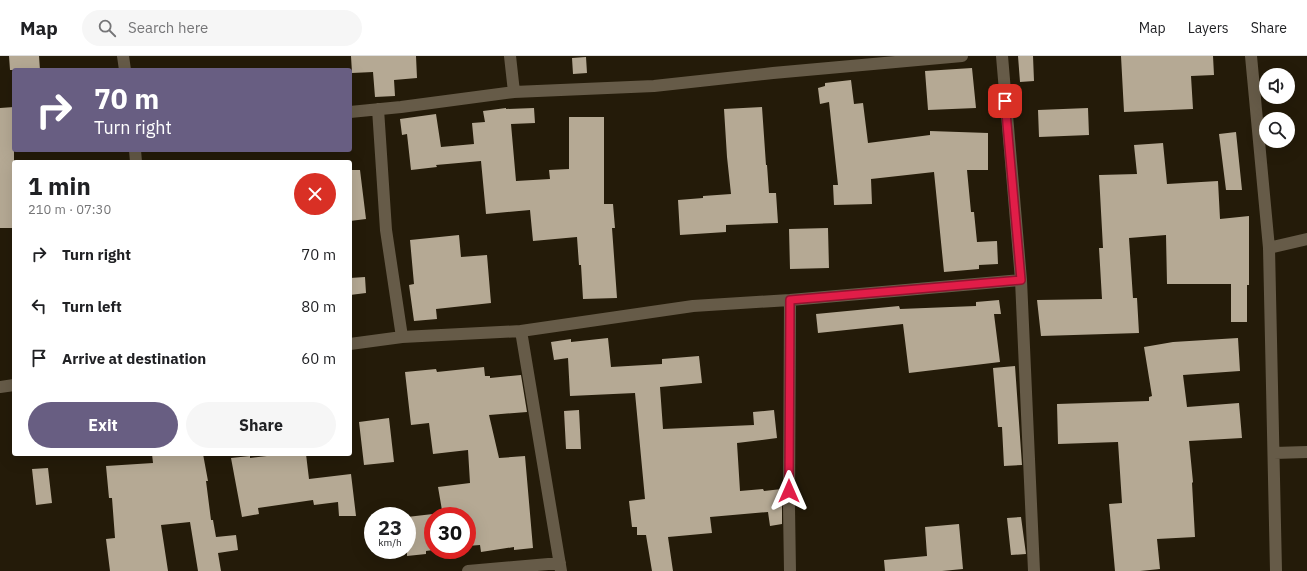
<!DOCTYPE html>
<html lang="en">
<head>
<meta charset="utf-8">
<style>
	body { margin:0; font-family:"IBM Plex Sans",sans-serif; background:#f6f6f6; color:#202124; height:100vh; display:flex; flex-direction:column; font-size:15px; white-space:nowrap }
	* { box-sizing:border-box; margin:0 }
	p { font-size:13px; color:#757577 }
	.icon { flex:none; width:22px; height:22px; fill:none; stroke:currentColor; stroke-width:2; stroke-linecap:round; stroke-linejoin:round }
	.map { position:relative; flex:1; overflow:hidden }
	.details { position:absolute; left:12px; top:104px; width:340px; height:296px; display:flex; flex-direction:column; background:#fff; border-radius:4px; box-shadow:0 4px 16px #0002 }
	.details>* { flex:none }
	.banner { position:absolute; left:12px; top:12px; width:340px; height:84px; border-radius:4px; box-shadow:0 4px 16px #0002; background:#685e82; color:#fff; overflow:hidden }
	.controls { position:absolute; left:1259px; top:12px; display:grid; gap:8px }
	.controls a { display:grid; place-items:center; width:36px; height:36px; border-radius:50%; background:#fff; box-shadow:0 4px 16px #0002; font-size:20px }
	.speed { position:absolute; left:364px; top:451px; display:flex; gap:8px; font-size:20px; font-weight:700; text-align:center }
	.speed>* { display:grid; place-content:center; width:52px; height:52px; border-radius:50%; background:#fff; box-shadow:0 4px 16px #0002; line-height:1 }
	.speed small { font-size:10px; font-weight:400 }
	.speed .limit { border:6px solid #d22; background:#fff; color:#111 }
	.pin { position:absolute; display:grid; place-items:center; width:34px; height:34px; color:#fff; margin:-17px; border-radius:8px; box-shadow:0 2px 6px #0006 }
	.me { position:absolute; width:44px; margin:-22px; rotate:0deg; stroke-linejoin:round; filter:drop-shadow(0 0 3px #0008) }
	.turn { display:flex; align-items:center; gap:14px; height:84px; padding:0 16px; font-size:18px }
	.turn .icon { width:52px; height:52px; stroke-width:2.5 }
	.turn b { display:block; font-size:28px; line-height:34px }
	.round { display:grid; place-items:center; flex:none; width:42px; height:42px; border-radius:21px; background:#f6f6f6 }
	.overview { display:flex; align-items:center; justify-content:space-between; height:68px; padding:0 16px }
	h1 { font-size:24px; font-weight:700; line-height:30px }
	.primary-button { display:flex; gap:8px; margin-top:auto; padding:8px 16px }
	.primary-button a { flex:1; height:46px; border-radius:24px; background:#685e82; color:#fff; font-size:16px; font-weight:700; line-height:46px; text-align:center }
	.primary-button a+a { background:#f6f6f6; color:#202124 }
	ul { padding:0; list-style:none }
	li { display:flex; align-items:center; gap:12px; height:52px; padding:0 16px }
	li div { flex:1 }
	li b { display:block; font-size:15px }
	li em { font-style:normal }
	header { display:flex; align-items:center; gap:24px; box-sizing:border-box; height:56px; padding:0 20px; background:#fff; border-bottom:1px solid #e0e0e0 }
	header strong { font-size:19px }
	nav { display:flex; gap:22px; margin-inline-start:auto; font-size:14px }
	.search { width:280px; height:36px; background:#f6f6f6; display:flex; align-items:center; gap:10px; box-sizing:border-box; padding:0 14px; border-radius:22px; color:#757577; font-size:15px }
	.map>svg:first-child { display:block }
	.building { fill:#b5a994 }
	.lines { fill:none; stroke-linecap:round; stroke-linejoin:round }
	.street { stroke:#665b48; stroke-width:12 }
	.route-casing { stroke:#92132f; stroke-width:10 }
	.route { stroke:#e11d48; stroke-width:7 }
</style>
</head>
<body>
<header>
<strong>Map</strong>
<div class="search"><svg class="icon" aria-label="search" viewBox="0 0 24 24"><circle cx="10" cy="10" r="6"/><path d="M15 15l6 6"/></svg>Search here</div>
<nav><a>Map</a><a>Layers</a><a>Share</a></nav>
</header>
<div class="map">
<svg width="1307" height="515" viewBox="0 0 1307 515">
	<rect width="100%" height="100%" fill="#241b09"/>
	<path class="building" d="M 9,0 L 39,0 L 40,14 L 10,14 Z
		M 351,0 L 416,0 L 417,22 L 394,24 L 395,40 L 375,41 L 373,16 L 352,17 Z
		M 1018,0 L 1033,0 L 1034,25 L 1020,26 Z
		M 1121,0 L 1213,0 L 1214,19 L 1191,20 L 1193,53 L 1124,56 Z
		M 586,1 L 587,17 L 573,18 L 572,2 Z
		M 972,12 L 976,52 L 928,54 L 925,15 Z
		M 851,24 L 854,48 L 863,47 L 868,87 L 930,79 L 930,75 L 988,77 L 988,114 L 967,114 L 971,156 L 974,156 L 977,186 L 997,185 L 998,208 L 979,209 L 979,213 L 944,216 L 934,116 L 871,123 L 872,148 L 834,149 L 833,129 L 838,129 L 829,46 L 820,48 L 818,32 L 825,30 L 825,27 Z
		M 14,51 L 14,172 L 0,172 L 0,52 Z
		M 762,51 L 766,109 L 767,109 L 769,137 L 776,137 L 778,167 L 726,169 L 726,176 L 680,179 L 678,144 L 703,142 L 703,140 L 731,138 L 727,101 L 724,53 Z
		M 506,52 L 506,53 L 534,52 L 535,67 L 511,68 L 516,125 L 550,123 L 549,114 L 569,113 L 569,61 L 604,61 L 604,148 L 613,148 L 615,172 L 612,172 L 617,242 L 583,243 L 581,209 L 579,209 L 577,181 L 533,185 L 530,154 L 486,158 L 481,105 L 436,109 L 437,111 L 411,114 L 407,78 L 402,79 L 400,63 L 436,58 L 441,91 L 474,88 L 472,67 L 485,66 L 483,55 Z
		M 1088,52 L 1089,79 L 1039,81 L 1038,54 Z
		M 1236,76 L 1242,134 L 1226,134 L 1219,78 Z
		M 1163,87 L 1167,128 L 1218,125 L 1220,163 L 1249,160 L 1249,229 L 1247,229 L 1247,266 L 1231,266 L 1231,228 L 1167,228 L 1166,179 L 1129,182 L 1133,242 L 1137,242 L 1139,277 L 1041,280 L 1037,244 L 1102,243 L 1099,192 L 1103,192 L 1099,119 L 1137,118 L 1134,89 Z
		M 350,114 L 360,114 L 366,163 L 350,165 Z
		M 828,172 L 829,212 L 790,213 L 789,173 Z
		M 459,179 L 461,201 L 487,199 L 491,247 L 436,253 L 437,263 L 414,265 L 409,229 L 414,228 L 410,184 Z
		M 365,221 L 366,237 L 350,239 L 350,222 Z
		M 999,244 L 1001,258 L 994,258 L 1000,306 L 909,317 L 903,268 L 818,277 L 816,258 L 899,250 L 900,253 L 976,250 L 976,246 Z
		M 608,282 L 611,311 L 662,308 L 662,303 L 699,300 L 702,327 L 660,331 L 663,373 L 754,369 L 753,356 L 774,354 L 777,382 L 737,387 L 740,435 L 763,433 L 764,435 L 782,433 L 782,468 L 770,470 L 768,456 L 710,461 L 712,477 L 668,481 L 673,515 L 652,515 L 646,479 L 637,479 L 637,471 L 632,471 L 629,445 L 645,443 L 635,337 L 570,340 L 568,302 L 554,304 L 551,286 L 571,283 L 571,286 Z
		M 1238,282 L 1240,315 L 1183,319 L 1187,351 L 1239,347 L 1242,382 L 1189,385 L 1193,426 L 1192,427 L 1195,481 L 1157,483 L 1160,513 L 1140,515 L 1115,515 L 1109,448 L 1122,447 L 1118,386 L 1058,388 L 1057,348 L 1149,345 L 1149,341 L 1152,340 L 1144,291 L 1173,286 Z
		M 1015,310 L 1022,409 L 1004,410 L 1002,371 L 998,371 L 993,312 Z
		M 484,311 L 485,320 L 490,320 L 490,322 L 521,319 L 527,356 L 489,359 L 499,402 L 525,400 L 533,492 L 514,494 L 514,491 L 481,496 L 480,489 L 467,490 L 467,460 L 443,460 L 438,431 L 470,427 L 468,394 L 433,398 L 429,367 L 411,369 L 405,316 L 436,313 L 437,316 Z
		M 579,354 L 581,393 L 566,393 L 564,355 Z
		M 389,362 L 394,406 L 364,409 L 359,366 Z
		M 152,398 L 203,398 L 208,425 L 206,425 L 211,464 L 213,464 L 216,481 L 236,479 L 238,494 L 218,497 L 221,515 L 198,515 L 190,466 L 161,469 L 168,515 L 110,515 L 106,483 L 115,482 L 112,442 L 109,442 L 106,410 L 153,407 Z
		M 284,398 L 306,398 L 309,423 L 351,418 L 356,460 L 339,460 L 338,446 L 314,449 L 313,444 L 258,452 L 259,458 L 242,461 L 231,402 L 250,400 L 250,402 Z
		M 48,412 L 52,447 L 36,449 L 32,413 Z
		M 433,458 L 433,494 L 426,495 L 426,498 L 407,500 L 407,461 Z
		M 1021,461 L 1026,498 L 1011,499 L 1007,462 Z
		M 959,468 L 963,513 L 942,515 L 885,515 L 884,504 L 927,500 L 925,471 Z"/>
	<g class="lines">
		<path class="street" d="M 123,0 L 125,14
			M 510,0 L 514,36
			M 1002,0 L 1021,224 L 1034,515
			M 1251,0 L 1269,192 L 1276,515
			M 378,53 L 386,174 L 402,281
			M 350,56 L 401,51 L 514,36 L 654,30 L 773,17 L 962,0
			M 135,94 L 136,106
			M 1269,192 L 1307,183
			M 521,275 L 561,515
			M 350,288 L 402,281 L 521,275 L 693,250 L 790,244 L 1021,224
			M 0,331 L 14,329
			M 1274,397 L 1307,396
			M 468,515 L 560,507
			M 790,515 L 789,451 L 790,244"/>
	</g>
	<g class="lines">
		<g class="route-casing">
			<path id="route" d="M 789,435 L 790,244 L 1021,224 L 1005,45"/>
		</g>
		<use href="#route" class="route"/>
	</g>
</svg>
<div class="controls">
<a><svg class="icon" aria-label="sound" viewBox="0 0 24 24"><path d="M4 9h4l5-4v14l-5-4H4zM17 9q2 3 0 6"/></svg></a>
<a><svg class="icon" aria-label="search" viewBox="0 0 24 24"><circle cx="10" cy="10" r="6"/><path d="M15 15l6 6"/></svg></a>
</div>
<div class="speed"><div>23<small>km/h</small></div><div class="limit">30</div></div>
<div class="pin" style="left:1005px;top:45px;background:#d93025"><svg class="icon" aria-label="arrive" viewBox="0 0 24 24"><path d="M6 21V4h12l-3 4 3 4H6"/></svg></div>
<svg class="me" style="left:789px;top:435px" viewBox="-20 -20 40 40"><path d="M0-17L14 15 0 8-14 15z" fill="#e11d48" stroke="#fff" stroke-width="4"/></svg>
<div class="banner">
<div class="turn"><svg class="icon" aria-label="right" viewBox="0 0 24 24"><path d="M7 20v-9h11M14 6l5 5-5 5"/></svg><div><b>70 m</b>Turn right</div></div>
</div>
<section class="details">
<div class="overview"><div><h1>1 min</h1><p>210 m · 07:30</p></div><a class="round" style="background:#d93025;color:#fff"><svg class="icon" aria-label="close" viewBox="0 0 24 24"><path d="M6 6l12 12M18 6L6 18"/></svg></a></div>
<ul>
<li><svg class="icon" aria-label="right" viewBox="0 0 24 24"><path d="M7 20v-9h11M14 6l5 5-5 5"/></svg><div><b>Turn right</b></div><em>70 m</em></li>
<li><svg class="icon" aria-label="left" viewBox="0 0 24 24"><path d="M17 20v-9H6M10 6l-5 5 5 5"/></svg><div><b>Turn left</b></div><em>80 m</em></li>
<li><svg class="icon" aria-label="arrive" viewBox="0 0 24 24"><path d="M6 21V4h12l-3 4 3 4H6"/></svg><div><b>Arrive at destination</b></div><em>60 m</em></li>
</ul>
<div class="primary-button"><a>Exit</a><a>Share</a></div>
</section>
</div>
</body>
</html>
